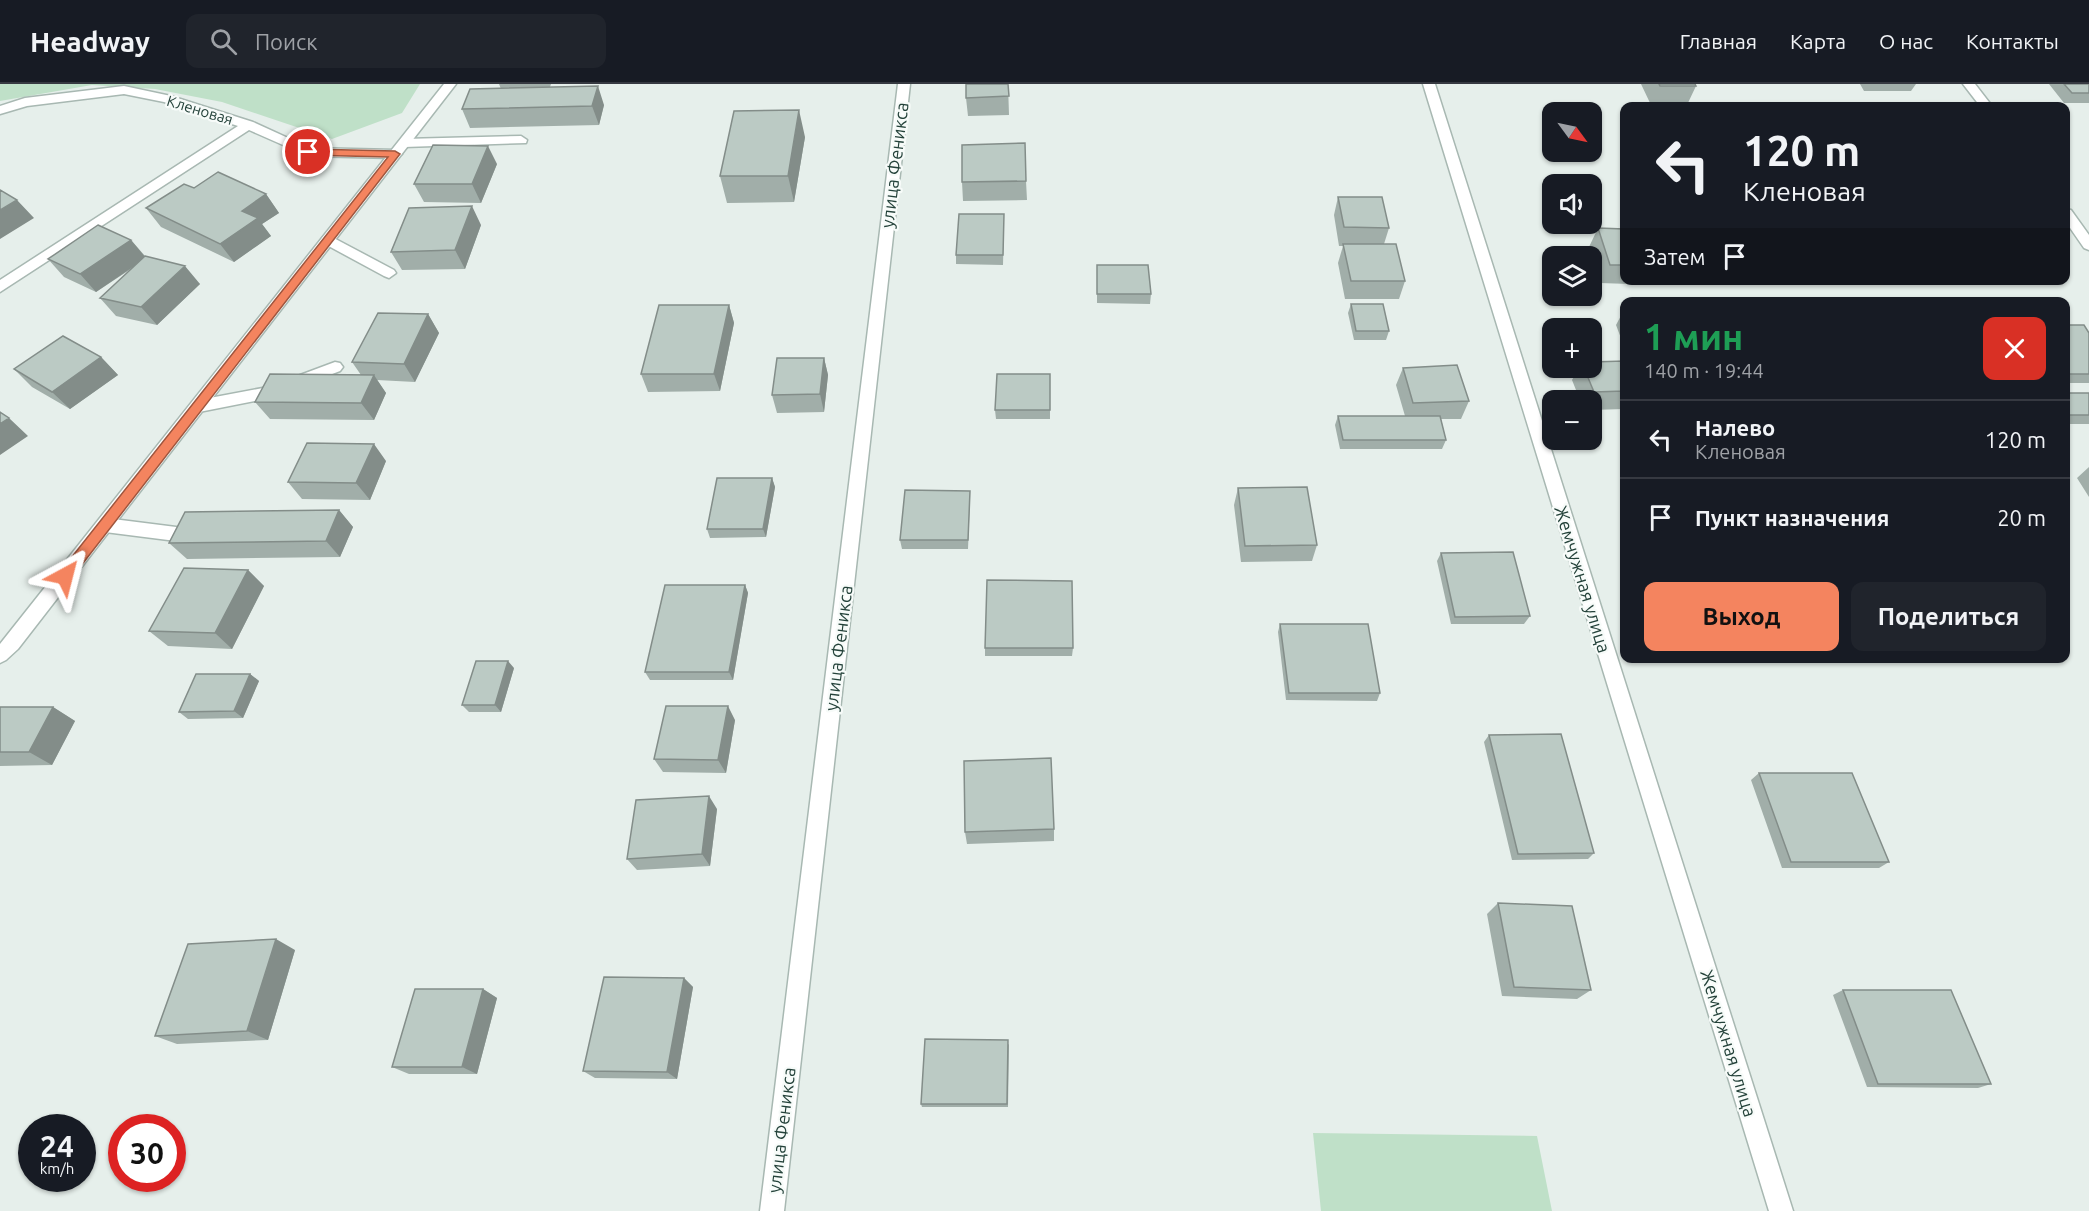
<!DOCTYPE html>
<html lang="ru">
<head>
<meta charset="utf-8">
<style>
	body { margin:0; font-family:Ubuntu,sans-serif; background:#20242c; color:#f1f3f6; height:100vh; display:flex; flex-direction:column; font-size:22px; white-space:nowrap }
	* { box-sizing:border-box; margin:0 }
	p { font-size:20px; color:#9ea1a6 }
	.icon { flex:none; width:33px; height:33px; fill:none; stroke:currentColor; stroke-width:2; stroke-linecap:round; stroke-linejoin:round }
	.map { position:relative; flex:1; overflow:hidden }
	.details { position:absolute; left:1620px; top:213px; width:450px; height:366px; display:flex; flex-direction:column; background:#171b24; border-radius:12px; box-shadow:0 2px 4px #0004 }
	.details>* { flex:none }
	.top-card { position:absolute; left:1620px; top:18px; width:450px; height:183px; border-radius:12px; box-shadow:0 2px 4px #0004; background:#171b24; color:#f1f3f6; overflow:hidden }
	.needle { width:39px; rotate:123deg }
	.buttons { position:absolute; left:1542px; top:18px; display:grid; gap:12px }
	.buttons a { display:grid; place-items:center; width:60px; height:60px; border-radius:12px; background:#171b24; box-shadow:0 2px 4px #0004; font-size:30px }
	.speed { position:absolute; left:18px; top:1030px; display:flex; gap:12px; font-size:30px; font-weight:700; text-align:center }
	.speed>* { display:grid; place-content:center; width:78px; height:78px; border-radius:50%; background:#171b24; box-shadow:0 2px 4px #0004; line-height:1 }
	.speed small { font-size:15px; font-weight:400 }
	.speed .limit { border:9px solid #d22; background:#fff; color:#111 }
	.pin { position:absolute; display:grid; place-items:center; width:51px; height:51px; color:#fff; margin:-26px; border:3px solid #fff; border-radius:50%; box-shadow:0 2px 6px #0007 }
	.me { position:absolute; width:66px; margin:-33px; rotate:38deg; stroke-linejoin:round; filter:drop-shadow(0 0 4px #0008) }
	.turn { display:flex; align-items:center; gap:21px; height:126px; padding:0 24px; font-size:27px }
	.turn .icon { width:78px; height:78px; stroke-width:2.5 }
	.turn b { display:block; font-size:42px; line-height:51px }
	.then { display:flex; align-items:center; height:57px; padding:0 24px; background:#0003; gap:12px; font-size:22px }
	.round { display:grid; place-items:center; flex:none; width:63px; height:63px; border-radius:12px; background:#20242c }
	.headline { display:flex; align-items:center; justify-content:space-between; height:102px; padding:0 24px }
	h1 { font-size:36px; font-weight:700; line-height:45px; color:#1e9e55 }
	.primary-button { display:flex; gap:12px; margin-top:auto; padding:12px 24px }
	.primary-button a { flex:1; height:69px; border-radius:12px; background:#f4845f; color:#111; font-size:24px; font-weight:700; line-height:69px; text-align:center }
	.primary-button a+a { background:#20242c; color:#f1f3f6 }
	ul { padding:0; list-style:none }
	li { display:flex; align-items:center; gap:18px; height:78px; padding:0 24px; border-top:2px solid #363941 }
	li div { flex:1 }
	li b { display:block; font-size:22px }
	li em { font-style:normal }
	header { display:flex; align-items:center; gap:36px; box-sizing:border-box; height:84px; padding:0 30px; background:#171b24; border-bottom:2px solid #363941 }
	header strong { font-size:28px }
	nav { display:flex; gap:33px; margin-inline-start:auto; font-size:21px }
	.search { width:420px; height:54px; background:#20242c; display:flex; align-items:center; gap:15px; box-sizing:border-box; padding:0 21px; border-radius:12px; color:#9ea1a6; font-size:22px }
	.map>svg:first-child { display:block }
	.green { fill:#bfe0c8 }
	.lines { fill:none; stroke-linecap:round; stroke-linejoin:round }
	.lane-casing { stroke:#a8b8b2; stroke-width:3 }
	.street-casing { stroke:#a8b8b2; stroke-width:3 }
	.lane { fill:#fff; fill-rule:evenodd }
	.street { fill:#fff; fill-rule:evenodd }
	.wall { fill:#a1aea9 }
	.shaded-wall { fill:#838d89 }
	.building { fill:#bbcac4; stroke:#838d89; stroke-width:1.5 }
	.route { fill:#f4845f; stroke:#9f563e; stroke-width:1.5 }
	.labels { text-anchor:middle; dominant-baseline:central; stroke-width:4.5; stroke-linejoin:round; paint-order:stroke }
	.far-street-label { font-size:15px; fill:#24423a; stroke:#f7fbf9 }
	.street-label { font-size:18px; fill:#24423a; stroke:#f7fbf9 }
</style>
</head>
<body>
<header>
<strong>Headway</strong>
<div class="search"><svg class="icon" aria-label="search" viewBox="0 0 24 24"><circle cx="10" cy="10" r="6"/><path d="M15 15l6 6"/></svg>Поиск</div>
<nav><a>Главная</a><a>Карта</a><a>О нас</a><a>Контакты</a></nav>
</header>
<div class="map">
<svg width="2089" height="1127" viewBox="0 0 2089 1127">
	<rect width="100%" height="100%" fill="#e6efeb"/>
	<path class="green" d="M 0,0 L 420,0 L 402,29 L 332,55 L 222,18 L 155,5 L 92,1 L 0,17 Z
		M 1313,1049 L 1537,1052 L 1552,1127 L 1321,1127 Z"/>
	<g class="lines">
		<g class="lane-casing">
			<path id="lane" d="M 124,2 L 171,12 L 253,38 L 310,64 L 395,66 L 402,70 L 395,74 L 308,72 L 249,46 L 0,208 L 0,196 L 238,42 L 164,18 L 124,10 L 27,22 L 0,30 L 0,22 L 25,14 Z
				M 521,52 L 527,56 L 526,59 L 404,63 L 398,59 L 404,55 Z
				M 328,151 L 394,186 L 396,189 L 389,194 L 384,192 L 323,159 L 321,156 L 323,153 Z
				M 335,278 L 340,279 L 343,283 L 340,287 L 270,314 L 199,328 L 193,326 L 191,322 L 193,318 L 199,316 L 268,303 Z
				M 105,434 L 184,444 L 190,446 L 192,451 L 190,456 L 184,458 L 105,448 L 99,446 L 97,441 L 99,436 Z"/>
		</g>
		<g class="street-casing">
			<path id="street" d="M 444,0 L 456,0 L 18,565 L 6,576 L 0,579 L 0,560 Z
				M 898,0 L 910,0 L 784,1127 L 760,1127 Z
				M 1423,0 L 1435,0 L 1793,1127 L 1769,1127 Z
				M 1963,0 L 1975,0 L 1992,22 L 1980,22 Z
				M 2066,125 L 2071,126 L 2089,151 L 2089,166 L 2084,164 L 2066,138 Z"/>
		</g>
		<use href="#lane" class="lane"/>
		<use href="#street" class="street"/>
	</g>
	<path class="wall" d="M 499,0 L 551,0 L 550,3 L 604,21 L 599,41 L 470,44 L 462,25 L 501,5 Z
		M 1008,0 L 1009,31 L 968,32 L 966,14 Z
		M 1641,0 L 1695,0 L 1696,2 L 1687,21 L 1651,21 Z
		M 1860,0 L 1916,0 L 1911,7 L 1864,7 Z
		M 2049,0 L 2089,0 L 2089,19 L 2064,19 Z
		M 805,53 L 794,118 L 727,119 L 720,92 Z
		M 497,80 L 481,119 L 424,118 L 414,100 Z
		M 1026,97 L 1027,116 L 963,117 L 962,98 Z
		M 194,104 L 266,110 L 279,129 L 262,140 L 271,152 L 234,178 L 161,143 L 146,124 Z
		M 1338,113 L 1389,144 L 1384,160 L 1405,197 L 1399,215 L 1345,215 L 1338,179 L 1343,162 L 1339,162 L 1334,131 Z
		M 1004,139 L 1003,181 L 956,180 L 956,171 Z
		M 481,141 L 465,185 L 402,186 L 391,168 Z
		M 1598,144 L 1624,145 L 1624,196 L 1662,196 L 1659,201 L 1600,199 L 1589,163 Z
		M 131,156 L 145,172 L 200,200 L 157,241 L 116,232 L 100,214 L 134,183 L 96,208 L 64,193 L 48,175 Z
		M 1097,181 L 1151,210 L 1150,220 L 1097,219 Z
		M 1835,196 L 1886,196 L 1883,199 L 1837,200 Z
		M 1996,196 L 2049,196 L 2048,198 L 1997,198 Z
		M 1351,220 L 1389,247 L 1386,256 L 1354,256 L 1348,229 Z
		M 729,221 L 734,239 L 720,307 L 648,308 L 641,290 Z
		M 1624,226 L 1624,262 L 1616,241 Z
		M 428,230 L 439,249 L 415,298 L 377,296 L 386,309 L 374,336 L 270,335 L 255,318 L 361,291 L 352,278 Z
		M 2066,241 L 2089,249 L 2089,299 L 2066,299 Z
		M 101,273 L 118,291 L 70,325 L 32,303 L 14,285 Z
		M 824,274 L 828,291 L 824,328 L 777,329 L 772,311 Z
		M 1624,277 L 1624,325 L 1592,326 L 1592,316 L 1580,316 L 1572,296 L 1579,284 L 1592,284 Z
		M 1403,284 L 1469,317 L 1461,335 L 1441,335 L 1446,356 L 1442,365 L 1340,365 L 1335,341 L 1338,332 L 1405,332 L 1396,301 Z
		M 1050,290 L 1050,335 L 996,335 L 995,326 Z
		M 2066,309 L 2089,309 L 2089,340 L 2066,340 Z
		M 386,377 L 370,416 L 302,415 L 288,398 Z
		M 2089,383 L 2089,413 L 2077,394 Z
		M 772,394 L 775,403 L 766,453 L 710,454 L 707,445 Z
		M 1238,404 L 1317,461 L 1312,477 L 1241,478 L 1234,421 Z
		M 970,415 L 968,465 L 902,465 L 900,456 Z
		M 339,426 L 353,443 L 340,473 L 187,475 L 169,459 Z
		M 1441,469 L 1530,532 L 1524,540 L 1451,540 L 1437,477 Z
		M 248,486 L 264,502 L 232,565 L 168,562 L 149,547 Z
		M 745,501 L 748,509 L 733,596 L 650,596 L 645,588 Z
		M 1280,540 L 1380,609 L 1377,617 L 1286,616 L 1278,548 Z
		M 985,564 L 1073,564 L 1072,572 L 985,572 Z
		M 1791,574 L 1841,574 L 1837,578 Z
		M 514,584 L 501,628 L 469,628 L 462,621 Z
		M 250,590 L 259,597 L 243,634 L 188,635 L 179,628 Z
		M 0,623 L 53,623 L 75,637 L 52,681 L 0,682 Z
		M 735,636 L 726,689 L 663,688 L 654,675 Z
		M 1489,651 L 1594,769 L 1588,775 L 1512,776 L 1484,658 Z
		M 1759,689 L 1889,778 L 1879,784 L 1782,784 L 1751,696 Z
		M 717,725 L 710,782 L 637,786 L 627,775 Z
		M 1054,745 L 1054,757 L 967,760 L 965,748 Z
		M 1498,819 L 1591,906 L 1577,915 L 1502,912 L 1487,830 Z
		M 295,866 L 268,956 L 177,960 L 155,952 Z
		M 684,894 L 693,903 L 677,995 L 595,994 L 583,987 Z
		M 483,905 L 497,914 L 477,990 L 409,990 L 392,983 Z
		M 1843,906 L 1991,1000 L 1978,1004 L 1867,1003 L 1833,911 Z
		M 1009,960 L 1008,1023 L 922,1023 L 921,1020 Z"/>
	<path class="shaded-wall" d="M 598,2 L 604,21 L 599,41 L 592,22 Z
		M 799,26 L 805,53 L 794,118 L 788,92 Z
		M 488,62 L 497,80 L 481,119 L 472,100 Z
		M 266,110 L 279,129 L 262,140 L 271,152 L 234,178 L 220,160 L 242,127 Z
		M 17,116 L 34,134 L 0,155 L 0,126 Z
		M 472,122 L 481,141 L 465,185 L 455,166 Z
		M 131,156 L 146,174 L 96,208 L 80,190 Z
		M 185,182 L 200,200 L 157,241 L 141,223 Z
		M 729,221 L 734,239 L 720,307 L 714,290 Z
		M 428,230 L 439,249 L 415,298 L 404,280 Z
		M 101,273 L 118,291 L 70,325 L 52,308 Z
		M 824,274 L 828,291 L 824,328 L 820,310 Z
		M 374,291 L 386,309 L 374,336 L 361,319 Z
		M 9,334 L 28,352 L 0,371 L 0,340 Z
		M 374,360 L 386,377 L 370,416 L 356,399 Z
		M 772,394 L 775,403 L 766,453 L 763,445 Z
		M 339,426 L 353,443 L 340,473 L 326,457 Z
		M 248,486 L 264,502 L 232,565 L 215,549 Z
		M 745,501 L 748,509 L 733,596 L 729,588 Z
		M 508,577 L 514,584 L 501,628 L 495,621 Z
		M 250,590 L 259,597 L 243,634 L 234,627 Z
		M 728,622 L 735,636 L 726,689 L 718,676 Z
		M 53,623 L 75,637 L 52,681 L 29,668 Z
		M 709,712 L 717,725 L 710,782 L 702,770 Z
		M 276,855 L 295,866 L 268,956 L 247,947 Z
		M 684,894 L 693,903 L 677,995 L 667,988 Z
		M 483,905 L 497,914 L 477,990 L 462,983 Z"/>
	<path class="building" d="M 966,0 L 1008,0 L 1009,12 L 966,14 Z
		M 1659,0 L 1695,0 L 1696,2 L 1660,2 Z
		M 2064,0 L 2089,0 L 2089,9 L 2072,9 Z
		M 598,2 L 592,22 L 462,25 L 470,5 Z
		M 799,26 L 788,92 L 720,92 L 734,27 Z
		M 1025,59 L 1026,97 L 962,98 L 962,61 Z
		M 433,61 L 488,62 L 472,100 L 414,100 Z
		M 218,88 L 266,110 L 242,127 L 258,134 L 220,160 L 146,124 L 184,100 L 194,104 Z
		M 0,106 L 17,116 L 0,126 Z
		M 1338,113 L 1382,113 L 1389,144 L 1344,143 Z
		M 472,122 L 455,166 L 391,168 L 409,124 Z
		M 959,130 L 1004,130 L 1003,171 L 956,171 Z
		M 98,141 L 131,156 L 80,190 L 48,175 Z
		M 1598,144 L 1624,145 L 1624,181 L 1610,181 Z
		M 1343,160 L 1396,160 L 1405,197 L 1351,197 Z
		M 145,172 L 185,182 L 141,223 L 100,214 Z
		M 1097,181 L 1148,181 L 1151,210 L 1097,210 Z
		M 1351,220 L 1383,220 L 1389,247 L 1356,247 Z
		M 659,221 L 729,221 L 714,290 L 641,290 Z
		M 378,229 L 428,230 L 404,280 L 352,278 Z
		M 2066,241 L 2084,241 L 2089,249 L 2089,290 L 2066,290 Z
		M 63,252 L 101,273 L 52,308 L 14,285 Z
		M 777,274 L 824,274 L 820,310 L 772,311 Z
		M 1624,277 L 1624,307 L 1594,308 L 1584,284 L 1592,284 L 1592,278 Z
		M 1457,281 L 1469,317 L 1413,319 L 1403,284 Z
		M 270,290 L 374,291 L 361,319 L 255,318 Z
		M 997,290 L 1050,290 L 1050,326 L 995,326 Z
		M 2066,309 L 2089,309 L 2089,331 L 2066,331 Z
		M 0,328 L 9,334 L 0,340 Z
		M 1338,332 L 1440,332 L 1446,356 L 1343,356 Z
		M 307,359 L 374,360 L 356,399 L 288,398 Z
		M 717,394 L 772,394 L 763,445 L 707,445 Z
		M 1307,403 L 1317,461 L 1245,462 L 1238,404 Z
		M 905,406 L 970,407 L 968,456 L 900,456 Z
		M 339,426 L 326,457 L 169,459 L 185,428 Z
		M 1513,468 L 1530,532 L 1455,533 L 1441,469 Z
		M 184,484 L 248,486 L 215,549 L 149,547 Z
		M 987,496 L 1072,497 L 1073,564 L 985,564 Z
		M 665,501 L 745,501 L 729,588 L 645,588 Z
		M 1280,540 L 1368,540 L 1380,609 L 1289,609 Z
		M 476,577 L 508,577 L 495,621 L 462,621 Z
		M 196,590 L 250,590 L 234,627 L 179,628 Z
		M 666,622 L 728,622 L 718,676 L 654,675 Z
		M 0,623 L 53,623 L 29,668 L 0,668 Z
		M 1561,650 L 1594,769 L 1518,770 L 1489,651 Z
		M 1051,674 L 1054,745 L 965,748 L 964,677 Z
		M 1759,689 L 1852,689 L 1889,778 L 1791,778 Z
		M 709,712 L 702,770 L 627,775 L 636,716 Z
		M 1498,819 L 1572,822 L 1591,906 L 1514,903 Z
		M 276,855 L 247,947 L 155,952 L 188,860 Z
		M 604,893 L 684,894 L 667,988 L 583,987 Z
		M 415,905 L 483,905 L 462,983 L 392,983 Z
		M 1843,906 L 1951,906 L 1991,1000 L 1878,1000 Z
		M 925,955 L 1008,956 L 1007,1020 L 921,1020 Z"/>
	<path class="route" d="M 308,65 L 395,67 L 400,70 L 70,496 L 60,496 L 58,492 L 60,488 L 388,73 L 305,71 L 305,66 Z"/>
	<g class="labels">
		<g class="far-street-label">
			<text transform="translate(200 26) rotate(17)">Кленовая</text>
		</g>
		<g class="street-label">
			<text transform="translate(894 81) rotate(-83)">улица Феникса</text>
			<text transform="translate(1583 495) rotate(73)">Жемчужная улица</text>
			<text transform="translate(838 564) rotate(-83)">улица Феникса</text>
			<text transform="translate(1729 959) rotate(73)">Жемчужная улица</text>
			<text transform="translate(781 1046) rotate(-83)">улица Феникса</text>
		</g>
	</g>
</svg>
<div class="buttons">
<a><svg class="needle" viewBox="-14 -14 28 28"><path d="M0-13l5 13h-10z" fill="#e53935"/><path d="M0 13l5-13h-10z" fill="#9ea1a6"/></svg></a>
<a><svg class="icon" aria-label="sound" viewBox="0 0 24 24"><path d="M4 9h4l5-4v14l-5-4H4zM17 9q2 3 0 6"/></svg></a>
<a><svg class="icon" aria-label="layers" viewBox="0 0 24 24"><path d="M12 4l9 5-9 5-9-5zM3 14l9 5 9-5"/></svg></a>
<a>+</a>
<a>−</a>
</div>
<div class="speed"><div>24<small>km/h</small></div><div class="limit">30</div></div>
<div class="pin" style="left:308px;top:68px;background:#d93025"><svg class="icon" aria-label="arrive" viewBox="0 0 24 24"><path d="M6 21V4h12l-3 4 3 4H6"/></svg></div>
<svg class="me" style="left:65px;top:492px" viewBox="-20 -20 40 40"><path d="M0-17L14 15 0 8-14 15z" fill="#f4845f" stroke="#fff" stroke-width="4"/></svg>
<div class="top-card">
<div class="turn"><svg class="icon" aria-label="left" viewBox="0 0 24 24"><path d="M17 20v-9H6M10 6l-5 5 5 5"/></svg><div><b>120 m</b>Кленовая</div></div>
<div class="then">Затем<svg class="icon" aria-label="arrive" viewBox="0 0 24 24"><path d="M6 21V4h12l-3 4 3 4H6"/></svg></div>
</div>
<section class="details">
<div class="headline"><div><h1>1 мин</h1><p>140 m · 19:44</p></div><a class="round" style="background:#d93025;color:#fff"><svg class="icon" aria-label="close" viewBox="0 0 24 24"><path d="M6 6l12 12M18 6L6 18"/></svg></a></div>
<ul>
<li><svg class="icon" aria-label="left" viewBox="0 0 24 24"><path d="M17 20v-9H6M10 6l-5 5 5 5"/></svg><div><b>Налево</b><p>Кленовая</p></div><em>120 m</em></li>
<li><svg class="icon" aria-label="arrive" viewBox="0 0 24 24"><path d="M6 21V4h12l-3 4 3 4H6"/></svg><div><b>Пункт назначения</b></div><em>20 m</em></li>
</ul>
<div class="primary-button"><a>Выход</a><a>Поделиться</a></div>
</section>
</div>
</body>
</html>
